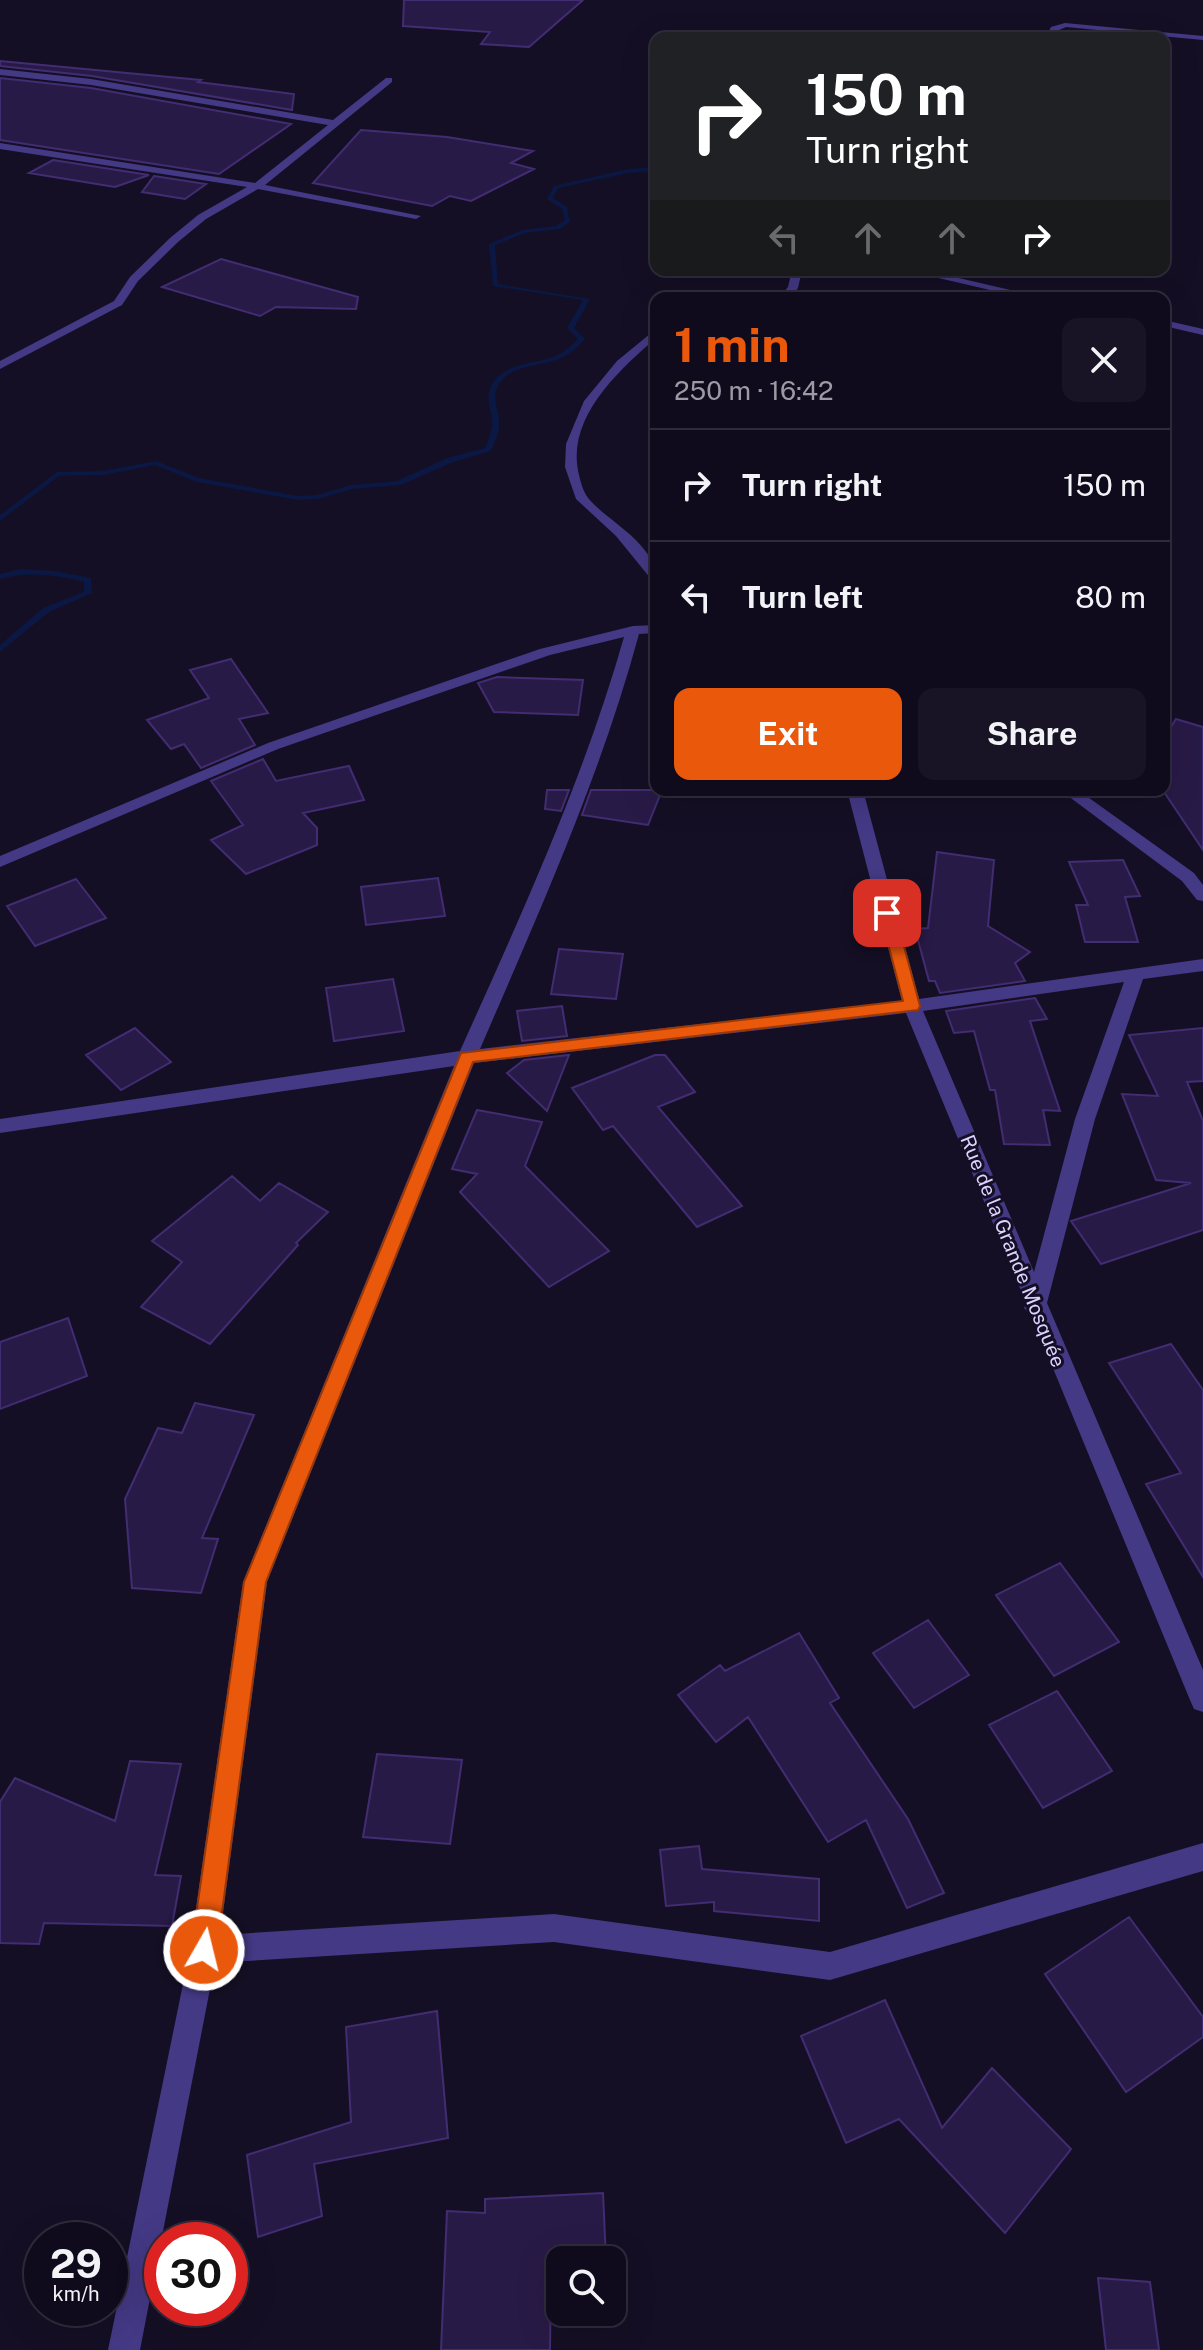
<!DOCTYPE html>
<html lang="en">
<head>
<meta charset="utf-8">
<style>
	body { margin:0; font-family:"Public Sans",sans-serif; background:#191425; color:#f1f3f6; height:100vh; display:flex; flex-direction:column; font-size:30px; white-space:nowrap }
	* { box-sizing:border-box; margin:0 }
	p { font-size:26px; color:#9c9ba3 }
	.icon { flex:none; width:44px; height:44px; fill:none; stroke:currentColor; stroke-width:2; stroke-linecap:round; stroke-linejoin:round }
	.map { position:relative; flex:1; overflow:hidden }
	.panel { position:absolute; left:650px; top:292px; width:520px; height:504px; display:flex; flex-direction:column; background:#100b1c; border-radius:16px; box-shadow:0 8px 32px #0002,0 0 0 2px #302b3b }
	.panel>* { flex:none }
	.top-card { position:absolute; left:650px; top:32px; width:520px; height:244px; border-radius:16px; box-shadow:0 8px 32px #0002,0 0 0 2px #302b3b; background:#202124; color:#fff; overflow:hidden }
	.buttons { position:absolute; left:546px; top:2246px; display:grid; gap:16px }
	.buttons a { display:grid; place-items:center; width:80px; height:80px; border-radius:16px; background:#100b1c; box-shadow:0 8px 32px #0002,0 0 0 2px #302b3b; font-size:40px }
	.speed { position:absolute; left:24px; top:2222px; display:flex; gap:16px; font-size:40px; font-weight:700; text-align:center }
	.speed>* { display:grid; place-content:center; width:104px; height:104px; border-radius:50%; background:#100b1c; box-shadow:0 8px 32px #0002,0 0 0 2px #302b3b; line-height:1 }
	.speed small { font-size:20px; font-weight:400 }
	.speed .limit { border:12px solid #d22; background:#fff; color:#111 }
	.pin { position:absolute; display:grid; place-items:center; width:68px; height:68px; color:#fff; margin:-34px; border-radius:16px; box-shadow:0 4px 12px #0006 }
	.me { position:absolute; width:88px; margin:-44px; rotate:8deg; stroke-linejoin:round; filter:drop-shadow(0 0 6px #0008) }
	.turn { display:flex; align-items:center; gap:28px; height:168px; padding:0 24px; font-size:36px }
	.turn .icon { width:104px; height:104px; stroke-width:2.5 }
	.turn b { display:block; font-size:56px; line-height:68px }
	.lanes { display:flex; align-items:center; height:76px; padding:0 24px; background:#0003; justify-content:center; gap:40px; direction:ltr }
	.lanes .off { opacity:.35 }
	.round { display:grid; place-items:center; flex:none; width:84px; height:84px; border-radius:16px; background:#191425 }
	.summary { display:flex; align-items:center; justify-content:space-between; height:136px; padding:0 24px }
	h1 { font-size:48px; font-weight:700; line-height:60px; color:#ea580c }
	.action { display:flex; gap:16px; margin-top:auto; padding:16px 24px }
	.action a { flex:1; height:92px; border-radius:16px; background:#ea580c; color:#fff; font-size:32px; font-weight:700; line-height:92px; text-align:center }
	.action a+a { background:#191425; color:#f1f3f6 }
	ul { padding:0; list-style:none }
	li { display:flex; align-items:center; gap:24px; height:112px; padding:0 24px; border-top:2px solid #302b3b }
	li div { flex:1 }
	li b { display:block; font-size:30px }
	li em { font-style:normal }
	.map>svg:first-child { display:block }
	.lines { fill:none; stroke-linecap:round; stroke-linejoin:round }
	.stream { fill:#0a1843; fill-rule:evenodd }
	.building { fill:#281a46; stroke:#422c72; stroke-width:2 }
	.minor { fill:#443985; fill-rule:evenodd }
	.route { fill:#ea580c; stroke:#983908; stroke-width:2 }
	.labels { text-anchor:middle; dominant-baseline:central; stroke-width:6; stroke-linejoin:round; paint-order:stroke }
	.street-label { font-size:20px; fill:#ddd3ff; stroke:#150f25 }
</style>
</head>
<body>
<div class="map">
<svg width="1203" height="2350" viewBox="0 0 1203 2350">
	<rect width="100%" height="100%" fill="#150f25"/>
	<g class="lines">
		<path class="stream" d="M 656,167 L 656,171 L 628,173 L 558,188 L 553,198 L 567,207 L 570,222 L 560,229 L 525,233 L 495,245 L 498,284 L 590,299 L 574,328 L 585,339 C 578,347 571,354 561,358 C 542,367 511,364 499,384 C 490,398 501,413 499,427 C 499,435 494,443 491,451 L 453,462 L 401,485 L 352,489 L 318,499 L 298,500 L 197,482 L 155,465 L 103,475 L 59,476 L 0,521 L 0,515 L 57,472 L 103,471 L 156,461 L 199,478 L 298,496 L 317,495 L 351,485 L 397,481 L 447,458 L 485,448 C 488,440 492,432 492,423 C 492,411 485,398 491,386 C 503,361 537,365 558,355 C 566,351 572,345 578,339 L 567,328 L 583,300 L 493,286 L 489,244 L 522,230 L 556,226 L 565,220 L 562,209 L 547,199 L 554,186 L 628,169 Z
			M 20,569 L 55,571 L 91,578 L 92,593 L 49,612 L 0,652 L 0,645 L 43,608 L 84,592 L 84,582 C 55,575 29,571 0,579 L 0,574 Z"/>
	</g>
	<path class="building" d="M 404,0 L 583,0 L 529,47 L 481,44 L 490,32 L 403,26 Z
		M 0,61 L 201,80 L 198,82 L 294,94 L 292,110 L 92,76 L 0,66 Z
		M 0,78 L 91,88 L 291,124 L 219,174 L 0,140 Z
		M 361,130 L 447,137 L 533,151 L 511,163 L 534,169 L 471,201 L 450,196 L 432,206 L 313,183 Z
		M 53,160 L 149,175 L 115,187 L 29,173 Z
		M 154,176 L 206,184 L 185,199 L 142,192 Z
		M 221,259 L 358,297 L 356,309 L 276,307 L 260,316 L 162,287 Z
		M 231,659 L 268,713 L 239,719 L 255,745 L 201,768 L 184,744 L 171,749 L 147,720 L 209,698 L 190,670 Z
		M 497,677 L 583,680 L 578,715 L 494,712 L 478,683 Z
		M 1176,719 L 1203,727 L 1203,850 L 1164,792 L 1164,738 Z
		M 263,759 L 276,781 L 349,766 L 364,800 L 303,813 L 317,828 L 317,845 L 246,874 L 211,840 L 243,825 L 211,781 Z
		M 547,790 L 569,790 L 561,811 L 545,809 Z
		M 591,790 L 662,790 L 648,825 L 582,815 Z
		M 937,852 L 994,860 L 988,926 L 1030,952 L 1015,963 L 1025,981 L 940,993 L 935,981 L 929,981 L 915,929 L 928,928 Z
		M 1123,860 L 1140,896 L 1125,897 L 1138,942 L 1085,942 L 1076,905 L 1088,905 L 1069,862 Z
		M 438,878 L 445,916 L 366,925 L 361,887 Z
		M 76,879 L 106,918 L 35,946 L 7,906 Z
		M 559,949 L 623,954 L 616,999 L 551,994 Z
		M 393,979 L 404,1031 L 334,1041 L 326,988 Z
		M 1035,998 L 1047,1019 L 1030,1021 L 1060,1111 L 1043,1110 L 1050,1145 L 1004,1144 L 995,1090 L 990,1090 L 974,1031 L 954,1033 L 946,1011 Z
		M 562,1006 L 567,1036 L 522,1041 L 517,1011 Z
		M 135,1028 L 171,1062 L 121,1090 L 86,1055 Z
		M 1203,1028 L 1203,1081 L 1187,1082 L 1203,1121 L 1203,1230 L 1101,1264 L 1071,1221 L 1191,1183 L 1156,1180 L 1122,1094 L 1158,1096 L 1129,1035 Z
		M 569,1055 L 547,1111 L 507,1073 L 524,1060 Z
		M 655,1055 L 665,1055 L 695,1092 L 658,1107 L 742,1206 L 697,1227 L 613,1126 L 603,1130 L 572,1088 Z
		M 477,1110 L 542,1122 L 525,1166 L 609,1251 L 549,1287 L 460,1192 L 477,1174 L 452,1169 Z
		M 232,1176 L 260,1201 L 279,1183 L 328,1212 L 296,1243 L 298,1245 L 210,1344 L 141,1307 L 182,1262 L 152,1241 Z
		M 68,1318 L 87,1376 L 0,1409 L 0,1342 Z
		M 1171,1344 L 1203,1390 L 1203,1577 L 1146,1484 L 1181,1473 L 1109,1363 Z
		M 195,1403 L 254,1415 L 202,1538 L 218,1539 L 201,1593 L 132,1588 L 125,1499 L 158,1428 L 182,1433 Z
		M 1060,1563 L 1119,1642 L 1054,1676 L 996,1595 Z
		M 928,1620 L 969,1675 L 914,1708 L 873,1653 Z
		M 799,1633 L 839,1698 L 830,1703 L 908,1819 L 944,1893 L 907,1908 L 866,1820 L 828,1842 L 748,1717 L 716,1742 L 678,1695 L 720,1665 L 725,1671 Z
		M 1057,1691 L 1112,1771 L 1043,1808 L 989,1725 Z
		M 377,1754 L 462,1760 L 450,1844 L 363,1837 Z
		M 130,1761 L 181,1764 L 155,1875 L 181,1876 L 172,1926 L 44,1923 L 39,1944 L 0,1943 L 0,1802 L 15,1778 L 115,1821 Z
		M 699,1846 L 702,1869 L 819,1879 L 819,1921 L 714,1911 L 714,1902 L 666,1906 L 660,1850 Z
		M 1129,1917 L 1203,2017 L 1203,2037 L 1126,2092 L 1045,1974 Z
		M 885,2000 L 942,2128 L 992,2068 L 1071,2149 L 1005,2233 L 899,2119 L 846,2143 L 801,2036 Z
		M 437,2011 L 448,2138 L 314,2164 L 322,2216 L 258,2237 L 247,2155 L 351,2122 L 346,2027 Z
		M 603,2193 L 606,2260 L 560,2260 L 560,2272 L 551,2272 L 550,2350 L 441,2350 L 447,2211 L 485,2213 L 485,2199 Z
		M 1098,2278 L 1150,2282 L 1159,2350 L 1106,2350 Z"/>
	<g class="lines">
		<path class="minor" d="M 1065,23 L 1203,36 L 1203,40 L 1066,27 L 1057,31 L 1053,38 L 1045,38 L 1051,27 Z
			M 0,69 L 91,79 L 333,120 L 386,78 L 392,78 L 392,82 L 265,185 L 421,216 L 416,219 L 258,189 L 206,219 L 178,242 L 138,281 L 122,305 L 0,369 L 0,361 L 114,301 L 130,277 L 170,238 L 198,215 L 247,187 L 0,149 L 0,143 L 255,183 L 328,125 L 91,85 L 0,75 Z
			M 792,270 L 802,270 L 798,288 L 790,298 L 779,298 L 788,287 Z
			M 904,270 L 924,270 L 1045,298 L 1025,298 Z
			M 1164,320 L 1203,329 L 1203,335 L 1164,326 Z
			M 656,329 L 656,338 C 618,371 565,419 579,475 C 581,483 583,491 588,498 C 609,523 656,543 656,580 L 651,579 L 616,536 L 576,499 L 565,467 L 566,444 L 584,401 L 617,361 Z
			M 656,625 L 656,633 L 639,634 C 600,778 539,912 480,1049 L 902,1001 L 847,790 L 863,790 L 919,999 L 1203,959 L 1203,971 L 1143,979 L 1095,1119 L 1047,1303 L 1203,1670 L 1203,1712 L 1194,1709 L 1190,1700 L 1031,1315 L 1024,1308 L 1026,1303 L 906,1013 L 474,1063 L 267,1582 L 220,1935 L 554,1914 L 830,1952 L 1203,1843 L 1203,1871 L 830,1980 L 554,1942 L 215,1963 L 140,2350 L 108,2350 L 190,1950 L 243,1582 L 454,1066 L 0,1133 L 0,1119 L 460,1051 C 521,915 583,781 624,637 L 550,655 L 278,749 L 0,867 L 0,856 L 268,743 L 540,649 L 633,626 ZM 1124,982 L 1075,1119 L 1034,1272 L 923,1011 Z
			M 1060,790 L 1078,790 L 1194,873 L 1203,885 L 1203,901 L 1197,900 L 1182,881 Z"/>
	</g>
	<path class="route" d="M 887,908 L 895,913 L 920,1006 L 918,1010 L 473,1062 L 266,1582 L 217,1950 L 213,1959 L 204,1963 L 195,1959 L 191,1950 L 244,1582 L 461,1053 L 903,1001 L 880,913 Z"/>
	<g class="labels">
		<g class="street-label">
			<text transform="translate(1013 1251) rotate(68)">Rue de la Grande Mosquée</text>
		</g>
	</g>
</svg>
<div class="buttons">
<a><svg class="icon" aria-label="search" viewBox="0 0 24 24"><circle cx="10" cy="10" r="6"/><path d="M15 15l6 6"/></svg></a>
</div>
<div class="speed"><div>29<small>km/h</small></div><div class="limit">30</div></div>
<div class="pin" style="left:887px;top:913px;background:#d93025"><svg class="icon" aria-label="arrive" viewBox="0 0 24 24"><path d="M6 21V4h12l-3 4 3 4H6"/></svg></div>
<svg class="me" style="left:204px;top:1950px" viewBox="-20 -20 40 40"><circle r="17" fill="#ea580c" stroke="#fff" stroke-width="3"/><path d="M0-11L8 9 0 5-8 9z" fill="#fff"/></svg>
<div class="top-card">
<div class="turn"><svg class="icon" aria-label="right" viewBox="0 0 24 24"><path d="M7 20v-9h11M14 6l5 5-5 5"/></svg><div><b>150 m</b>Turn right</div></div>
<div class="lanes"><svg class="icon off" aria-label="left" viewBox="0 0 24 24"><path d="M17 20v-9H6M10 6l-5 5 5 5"/></svg><svg class="icon off" aria-label="ahead" viewBox="0 0 24 24"><path d="M12 20V5M6 11l6-6 6 6"/></svg><svg class="icon off" aria-label="ahead" viewBox="0 0 24 24"><path d="M12 20V5M6 11l6-6 6 6"/></svg><svg class="icon" aria-label="right" viewBox="0 0 24 24"><path d="M7 20v-9h11M14 6l5 5-5 5"/></svg></div>
</div>
<section class="panel">
<div class="summary"><div><h1>1 min</h1><p>250 m · 16:42</p></div><a class="round"><svg class="icon" aria-label="close" viewBox="0 0 24 24"><path d="M6 6l12 12M18 6L6 18"/></svg></a></div>
<ul>
<li><svg class="icon" aria-label="right" viewBox="0 0 24 24"><path d="M7 20v-9h11M14 6l5 5-5 5"/></svg><div><b>Turn right</b></div><em>150 m</em></li>
<li><svg class="icon" aria-label="left" viewBox="0 0 24 24"><path d="M17 20v-9H6M10 6l-5 5 5 5"/></svg><div><b>Turn left</b></div><em>80 m</em></li>
</ul>
<div class="action"><a>Exit</a><a>Share</a></div>
</section>
</div>
</body>
</html>
